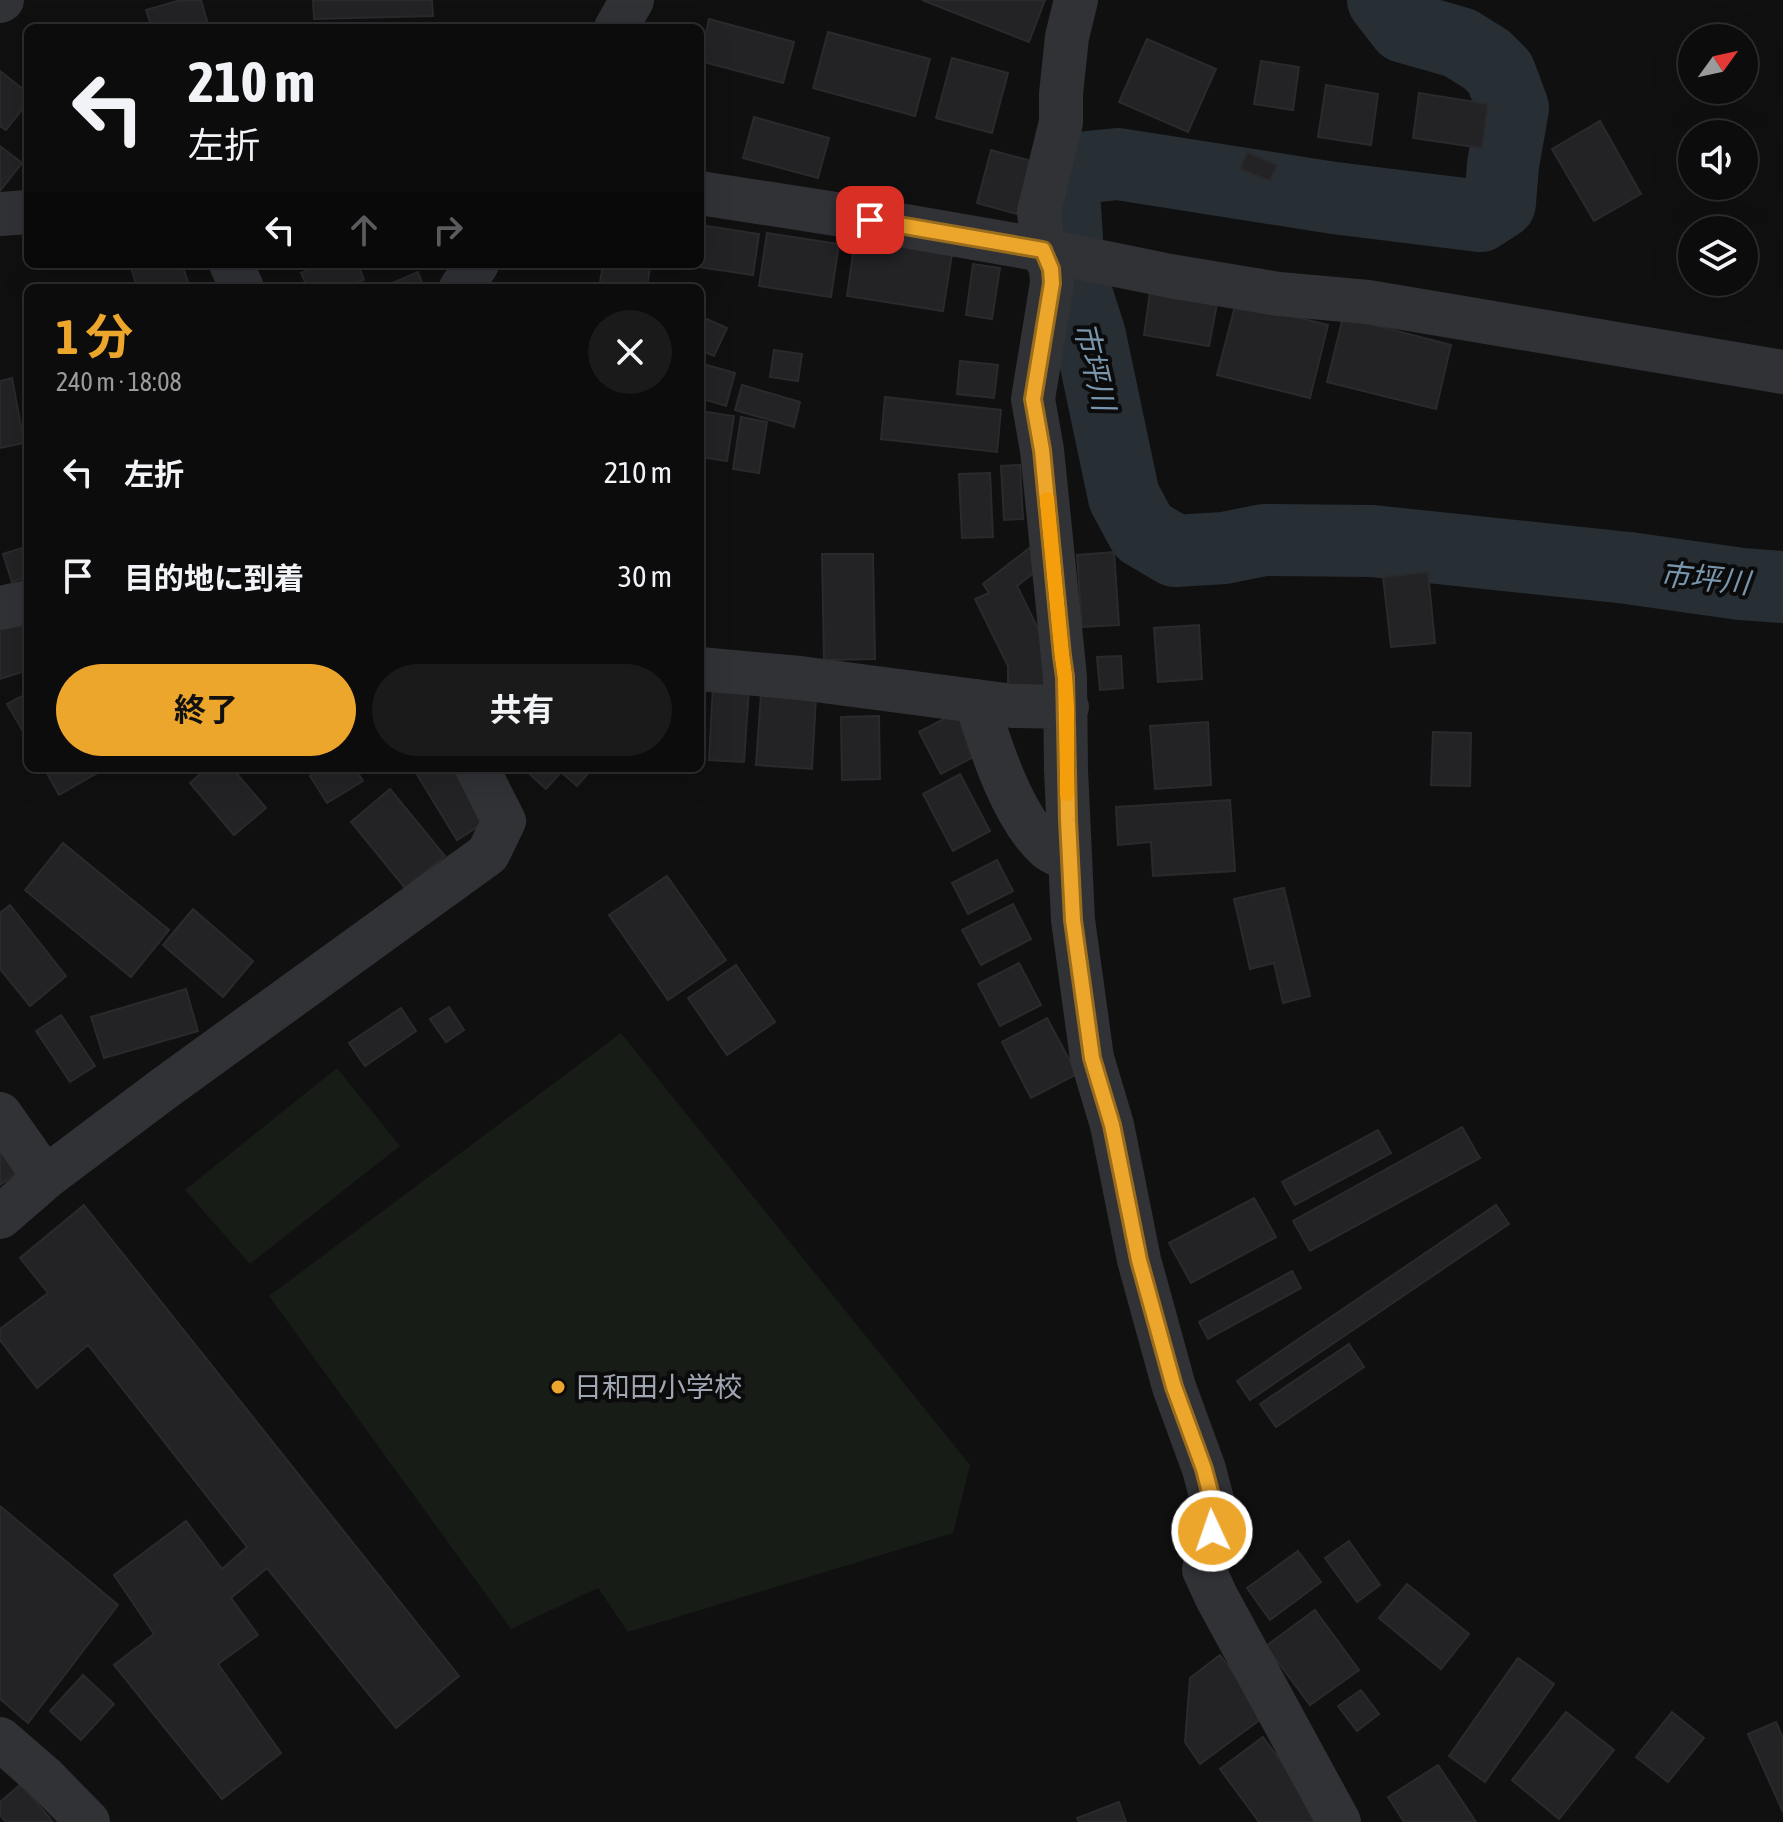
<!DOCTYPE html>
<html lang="ja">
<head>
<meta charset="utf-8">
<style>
	body { margin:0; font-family:"Asap Condensed","Noto Sans JP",sans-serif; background:#1a1a1b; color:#f1f3f6; height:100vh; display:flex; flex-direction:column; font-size:30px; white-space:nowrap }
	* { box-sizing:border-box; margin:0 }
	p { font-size:26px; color:#9a9b9d }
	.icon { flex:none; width:44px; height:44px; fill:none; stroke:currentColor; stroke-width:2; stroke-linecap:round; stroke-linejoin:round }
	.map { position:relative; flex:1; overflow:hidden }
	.panel { position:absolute; left:24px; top:284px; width:680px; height:488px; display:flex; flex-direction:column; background:#0c0c0d; border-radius:12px; box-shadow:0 8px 32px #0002,0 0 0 2px #2c2c2e }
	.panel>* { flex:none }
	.guide { position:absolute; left:24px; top:24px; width:680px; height:244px; border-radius:12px; box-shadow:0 8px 32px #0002,0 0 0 2px #2c2c2e; background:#0c0c0d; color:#f1f3f6; overflow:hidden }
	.needle { width:52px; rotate:57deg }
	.controls { position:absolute; left:1678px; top:24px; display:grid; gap:16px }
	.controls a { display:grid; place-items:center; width:80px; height:80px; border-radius:50%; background:#0c0c0d; box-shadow:0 8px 32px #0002,0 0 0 2px #2c2c2e; font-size:40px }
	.pin { position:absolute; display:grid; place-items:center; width:68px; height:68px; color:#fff; margin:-34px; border-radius:16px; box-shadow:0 4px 12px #0006 }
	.me { position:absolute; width:88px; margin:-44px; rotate:357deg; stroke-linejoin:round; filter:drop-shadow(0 0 6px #0008) }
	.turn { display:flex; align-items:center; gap:28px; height:168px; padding:0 32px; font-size:36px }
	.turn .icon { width:104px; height:104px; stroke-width:2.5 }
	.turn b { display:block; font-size:56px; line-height:68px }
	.lanes { display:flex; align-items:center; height:76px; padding:0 32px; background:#0003; justify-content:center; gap:40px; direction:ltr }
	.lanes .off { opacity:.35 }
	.round { display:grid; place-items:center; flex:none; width:84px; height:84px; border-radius:42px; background:#1a1a1b }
	.headline { display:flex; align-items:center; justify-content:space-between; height:136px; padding:0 32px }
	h1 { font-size:48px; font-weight:700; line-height:60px; color:#eda62c }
	.primary-button { display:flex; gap:16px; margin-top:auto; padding:16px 32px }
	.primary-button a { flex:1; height:92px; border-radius:48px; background:#eda62c; color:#111; font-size:32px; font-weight:700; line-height:92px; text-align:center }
	.primary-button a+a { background:#1a1a1b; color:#f1f3f6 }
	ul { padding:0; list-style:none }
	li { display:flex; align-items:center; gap:24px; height:104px; padding:0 32px }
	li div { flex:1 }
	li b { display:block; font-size:30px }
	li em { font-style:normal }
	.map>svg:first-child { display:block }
	.green { fill:#171c17 }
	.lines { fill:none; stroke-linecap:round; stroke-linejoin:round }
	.river { stroke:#272f35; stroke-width:72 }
	.building { fill:#232326; stroke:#2a2a2d; stroke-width:2 }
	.minor { stroke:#313236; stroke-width:44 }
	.route-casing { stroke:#9a6c1d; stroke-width:20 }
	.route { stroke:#eda62c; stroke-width:14 }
	.slow { stroke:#f59e0b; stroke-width:14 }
	.poi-dot { fill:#eda62c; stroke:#0b0b0c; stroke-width:3 }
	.labels { text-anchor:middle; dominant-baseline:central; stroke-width:8; stroke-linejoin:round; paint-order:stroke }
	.poi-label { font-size:28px; fill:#a1a7b2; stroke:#0b0b0c; text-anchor:start }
	.water-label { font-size:30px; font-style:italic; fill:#7896ad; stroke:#0b0b0c }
</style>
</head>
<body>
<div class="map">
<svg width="1783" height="1822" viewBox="0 0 1783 1822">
	<rect width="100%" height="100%" fill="#101011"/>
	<path class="green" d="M 621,1033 L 970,1465 L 953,1533 L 628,1632 L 598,1588 L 511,1629 L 269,1296 Z
		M 337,1068 L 400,1146 L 250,1264 L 185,1190 Z"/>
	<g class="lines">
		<path class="river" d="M 1383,0 L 1404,27 L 1460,43 L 1487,60 L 1500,73 L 1513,108 L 1503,165 L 1500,203 L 1480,216 L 1334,198 L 1118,164 L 1068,169 L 1063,176 L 1069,270 L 1090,336 L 1124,497 L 1143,532 L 1175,551 L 1224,548 L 1264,540 L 1372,541 L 1628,568 L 1741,584 L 1783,587"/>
	</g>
	<path class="building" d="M 181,0 L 201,0 L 209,28 L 152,28 L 146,10 Z
		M 313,0 L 432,0 L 433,16 L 314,19 Z
		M 922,0 L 1045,0 L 1029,42 Z
		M 709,19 L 794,42 L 783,83 L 700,61 Z
		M 828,32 L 930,59 L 915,116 L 813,88 Z
		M 1147,39 L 1216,69 L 1188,132 L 1119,102 Z
		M 952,58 L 1008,73 L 992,133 L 936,118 Z
		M 1261,61 L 1299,67 L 1293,110 L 1254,104 Z
		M 0,71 L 28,93 L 28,102 L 6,130 L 0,126 Z
		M 1326,85 L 1378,94 L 1371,145 L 1318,137 Z
		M 1419,93 L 1488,104 L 1482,148 L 1413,138 Z
		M 754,117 L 829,138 L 818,178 L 743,158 Z
		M 1600,121 L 1641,194 L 1594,221 L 1552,149 Z
		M 0,146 L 22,163 L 0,191 Z
		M 991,150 L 1031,161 L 1017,214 L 977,203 Z
		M 1247,152 L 1277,165 L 1270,181 L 1240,169 Z
		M 700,225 L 759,234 L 753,275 L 679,264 L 700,264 Z
		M 767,233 L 839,244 L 831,297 L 759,286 Z
		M 855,239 L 952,254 L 943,311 L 847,296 Z
		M 130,264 L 182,264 L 190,288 L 137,288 Z
		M 322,264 L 358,264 L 364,280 L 344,288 L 308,288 L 301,273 Z
		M 603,264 L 633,264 L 650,267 L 647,288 L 599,288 Z
		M 973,264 L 1000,268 L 992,319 L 966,315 Z
		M 418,272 L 424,288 L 392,288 L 390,284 Z
		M 1150,292 L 1217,304 L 1209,346 L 1144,335 Z
		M 1236,302 L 1328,325 L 1310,398 L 1217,375 Z
		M 700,316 L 727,328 L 714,356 L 700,350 Z
		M 1343,317 L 1451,345 L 1436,409 L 1327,382 Z
		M 774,350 L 802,354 L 798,381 L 770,377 Z
		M 960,361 L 998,365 L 994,398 L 957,394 Z
		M 700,363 L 735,373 L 726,406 L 700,398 Z
		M 12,378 L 24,443 L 0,448 L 0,381 Z
		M 742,385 L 800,402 L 794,427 L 735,410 Z
		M 885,397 L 1001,410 L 997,452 L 881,439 Z
		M 700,411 L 734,416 L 727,461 L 700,457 Z
		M 741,417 L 767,422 L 759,473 L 733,469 Z
		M 1020,465 L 1023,519 L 1004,520 L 1001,466 Z
		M 990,473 L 993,537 L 962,538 L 959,474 Z
		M 28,546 L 28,577 L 12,582 L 3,554 Z
		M 1032,546 L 1045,564 L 1017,586 L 1050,653 L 1049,695 L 1008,693 L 1008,666 L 975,599 L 989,593 L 983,584 Z
		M 1114,552 L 1119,625 L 1082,627 L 1077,555 Z
		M 822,554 L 873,554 L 875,659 L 824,660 Z
		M 1428,572 L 1435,643 L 1391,647 L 1383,577 Z
		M 28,616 L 28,670 L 0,679 L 0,625 Z
		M 1199,625 L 1202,679 L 1158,682 L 1154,628 Z
		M 1121,656 L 1123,688 L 1100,690 L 1097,657 Z
		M 713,685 L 749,688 L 744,762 L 709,760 Z
		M 28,693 L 28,740 L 7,704 Z
		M 761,694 L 816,697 L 812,769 L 756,765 Z
		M 959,711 L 981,753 L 941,774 L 919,732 Z
		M 879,716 L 880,779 L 842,780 L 841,717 Z
		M 1208,722 L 1211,785 L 1155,789 L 1150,726 Z
		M 1433,732 L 1471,733 L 1470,786 L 1431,785 Z
		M 44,768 L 97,768 L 99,772 L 59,795 Z
		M 207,768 L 232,768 L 266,808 L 234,835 L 190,783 Z
		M 322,768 L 355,768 L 363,781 L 327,803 L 310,776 Z
		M 413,768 L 459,768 L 490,819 L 457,840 Z
		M 523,768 L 593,768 L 577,786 L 561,772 L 546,789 Z
		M 960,774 L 990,831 L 953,851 L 923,794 Z
		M 390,789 L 445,856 L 405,888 L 351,822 Z
		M 1230,800 L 1235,871 L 1153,876 L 1151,842 L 1118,845 L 1116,807 Z
		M 63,843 L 169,930 L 131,977 L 25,890 Z
		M 997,860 L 1013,891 L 968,914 L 952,883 Z
		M 667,876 L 726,960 L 668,1000 L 609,915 Z
		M 1284,888 L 1310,996 L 1283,1003 L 1274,963 L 1250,969 L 1234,899 Z
		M 1013,904 L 1031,939 L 981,965 L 962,930 Z
		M 10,905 L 66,976 L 30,1006 L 0,969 L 0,913 Z
		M 193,909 L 253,961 L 223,997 L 163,945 Z
		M 1019,963 L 1041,1005 L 1000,1026 L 978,984 Z
		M 736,965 L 775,1022 L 727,1055 L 688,998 Z
		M 186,989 L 198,1031 L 104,1058 L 91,1017 Z
		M 449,1007 L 464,1030 L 446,1042 L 430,1019 Z
		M 401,1008 L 416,1031 L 365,1066 L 349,1043 Z
		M 61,1015 L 95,1066 L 70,1082 L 36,1031 Z
		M 1047,1018 L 1077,1074 L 1031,1098 L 1002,1042 Z
		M 1462,1127 L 1480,1158 L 1310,1251 L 1293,1221 Z
		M 1378,1130 L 1391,1153 L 1295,1205 L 1282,1182 Z
		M 0,1147 L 17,1173 L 0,1185 Z
		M 1254,1198 L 1276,1237 L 1191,1283 L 1169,1243 Z
		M 84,1205 L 459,1676 L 396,1728 L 267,1568 L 231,1598 L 258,1635 L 218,1664 L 281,1753 L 222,1799 L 114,1665 L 154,1634 L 114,1575 L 186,1521 L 222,1569 L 247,1547 L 88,1345 L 37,1388 L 0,1340 L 0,1329 L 48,1293 L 20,1258 Z
		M 1496,1205 L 1509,1224 L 1250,1400 L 1237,1381 Z
		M 1292,1271 L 1301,1288 L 1208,1339 L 1199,1322 Z
		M 1349,1344 L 1364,1367 L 1276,1427 L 1260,1404 Z
		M 0,1506 L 118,1605 L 28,1723 L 0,1699 Z
		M 1349,1541 L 1380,1585 L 1357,1602 L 1325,1558 Z
		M 1298,1551 L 1321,1582 L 1270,1620 L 1247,1588 Z
		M 1407,1584 L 1469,1634 L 1441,1669 L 1379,1618 Z
		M 1315,1610 L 1359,1670 L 1310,1705 L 1266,1646 Z
		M 1220,1655 L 1265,1716 L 1200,1764 L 1185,1742 L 1190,1678 Z
		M 1518,1658 L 1554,1684 L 1485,1782 L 1449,1756 Z
		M 83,1675 L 114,1704 L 81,1740 L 50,1711 Z
		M 1361,1690 L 1379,1714 L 1357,1731 L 1338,1706 Z
		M 1566,1712 L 1614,1750 L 1559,1819 L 1512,1780 Z
		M 1672,1712 L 1704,1738 L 1668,1782 L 1636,1757 Z
		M 1776,1722 L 1783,1738 L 1783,1812 L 1748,1734 Z
		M 1263,1737 L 1326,1822 L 1259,1822 L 1220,1769 Z
		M 1438,1765 L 1476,1822 L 1404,1822 L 1388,1797 Z
		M 21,1784 L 53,1822 L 6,1822 L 0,1815 L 0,1802 Z
		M 1119,1802 L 1126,1822 L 1079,1822 L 1077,1818 Z"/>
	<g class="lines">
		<path class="minor" d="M 1076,0 L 1067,37 L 1061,94 L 1061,122 L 1039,212 L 1043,250 L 1051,269 L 1052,283 L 1033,399 L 1042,450 L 1065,677 L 1066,770 L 1073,920 L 1092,1058 L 1112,1125 L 1139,1260 L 1174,1387 L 1204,1469 L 1216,1515 L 1204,1570 L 1217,1598 L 1339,1822
			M 0,1 L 2,0
			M 616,28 L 632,0
			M 700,193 L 842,215 L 1043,250 L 1170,276 L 1279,294 L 1368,302 L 1783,372
			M 0,214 L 28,212
			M 231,264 L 242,288
			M 461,288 L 477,264
			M 0,608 L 28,602
			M 700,669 L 800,678 L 1013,706 L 1067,707
			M 976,701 C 990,745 1012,817 1047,848 C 1053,853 1062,856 1069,860
			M 0,1114 L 45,1178
			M 0,1217 L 45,1178 L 162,1090 L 488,854 L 504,821 L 477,768
			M 0,1739 L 45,1778 L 88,1822"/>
	</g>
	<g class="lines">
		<g class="route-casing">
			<path id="route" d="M 870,220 L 1043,250 L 1051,269 L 1052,283 L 1033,399 L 1042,450 L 1062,656 L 1065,677 L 1068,820 L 1073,920 L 1092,1058 L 1112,1125 L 1139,1260 L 1174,1387 L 1204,1469 L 1216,1515 L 1212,1531"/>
		</g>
		<use href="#route" class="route"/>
		<path class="slow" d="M 1047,499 L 1062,656 L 1065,677 L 1067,707 L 1067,794"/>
	</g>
	<circle class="poi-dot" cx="558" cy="1387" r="8"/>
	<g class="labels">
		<g class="poi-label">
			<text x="574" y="1387">日和田小学校</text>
		</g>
		<g class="water-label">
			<text transform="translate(1095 366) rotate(77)">市坪川</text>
			<text transform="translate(1705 578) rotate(6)">市坪川</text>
		</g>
	</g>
</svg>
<div class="controls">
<a><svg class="needle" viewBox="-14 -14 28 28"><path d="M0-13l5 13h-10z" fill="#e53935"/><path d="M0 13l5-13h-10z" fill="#9a9b9d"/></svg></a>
<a><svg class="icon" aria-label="sound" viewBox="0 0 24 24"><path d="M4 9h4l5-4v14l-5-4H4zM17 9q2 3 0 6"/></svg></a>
<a><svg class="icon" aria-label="layers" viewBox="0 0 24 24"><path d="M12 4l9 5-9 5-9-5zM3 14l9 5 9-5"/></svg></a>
</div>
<div class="pin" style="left:870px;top:220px;background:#d93025"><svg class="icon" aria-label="arrive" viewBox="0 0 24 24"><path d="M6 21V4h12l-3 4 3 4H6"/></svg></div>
<svg class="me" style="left:1212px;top:1531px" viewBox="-20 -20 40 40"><circle r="17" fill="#eda62c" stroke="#fff" stroke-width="3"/><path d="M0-11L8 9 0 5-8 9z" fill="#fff"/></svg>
<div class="guide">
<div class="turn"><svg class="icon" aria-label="left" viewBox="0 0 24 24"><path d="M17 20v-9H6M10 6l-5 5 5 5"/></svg><div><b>210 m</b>左折</div></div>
<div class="lanes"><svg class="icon" aria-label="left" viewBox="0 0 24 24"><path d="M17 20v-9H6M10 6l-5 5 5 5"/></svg><svg class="icon off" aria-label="ahead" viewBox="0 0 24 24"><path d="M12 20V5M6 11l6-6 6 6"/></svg><svg class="icon off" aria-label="right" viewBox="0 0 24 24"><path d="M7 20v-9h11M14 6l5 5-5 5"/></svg></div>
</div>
<section class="panel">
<div class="headline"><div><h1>1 分</h1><p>240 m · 18:08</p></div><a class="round"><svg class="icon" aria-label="close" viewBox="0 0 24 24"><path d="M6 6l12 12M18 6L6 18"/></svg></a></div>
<ul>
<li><svg class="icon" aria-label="left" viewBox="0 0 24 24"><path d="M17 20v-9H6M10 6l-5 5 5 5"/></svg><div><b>左折</b></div><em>210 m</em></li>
<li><svg class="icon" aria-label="arrive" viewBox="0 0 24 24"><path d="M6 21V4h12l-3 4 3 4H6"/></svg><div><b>目的地に到着</b></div><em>30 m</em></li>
</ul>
<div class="primary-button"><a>終了</a><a>共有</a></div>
</section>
</div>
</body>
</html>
